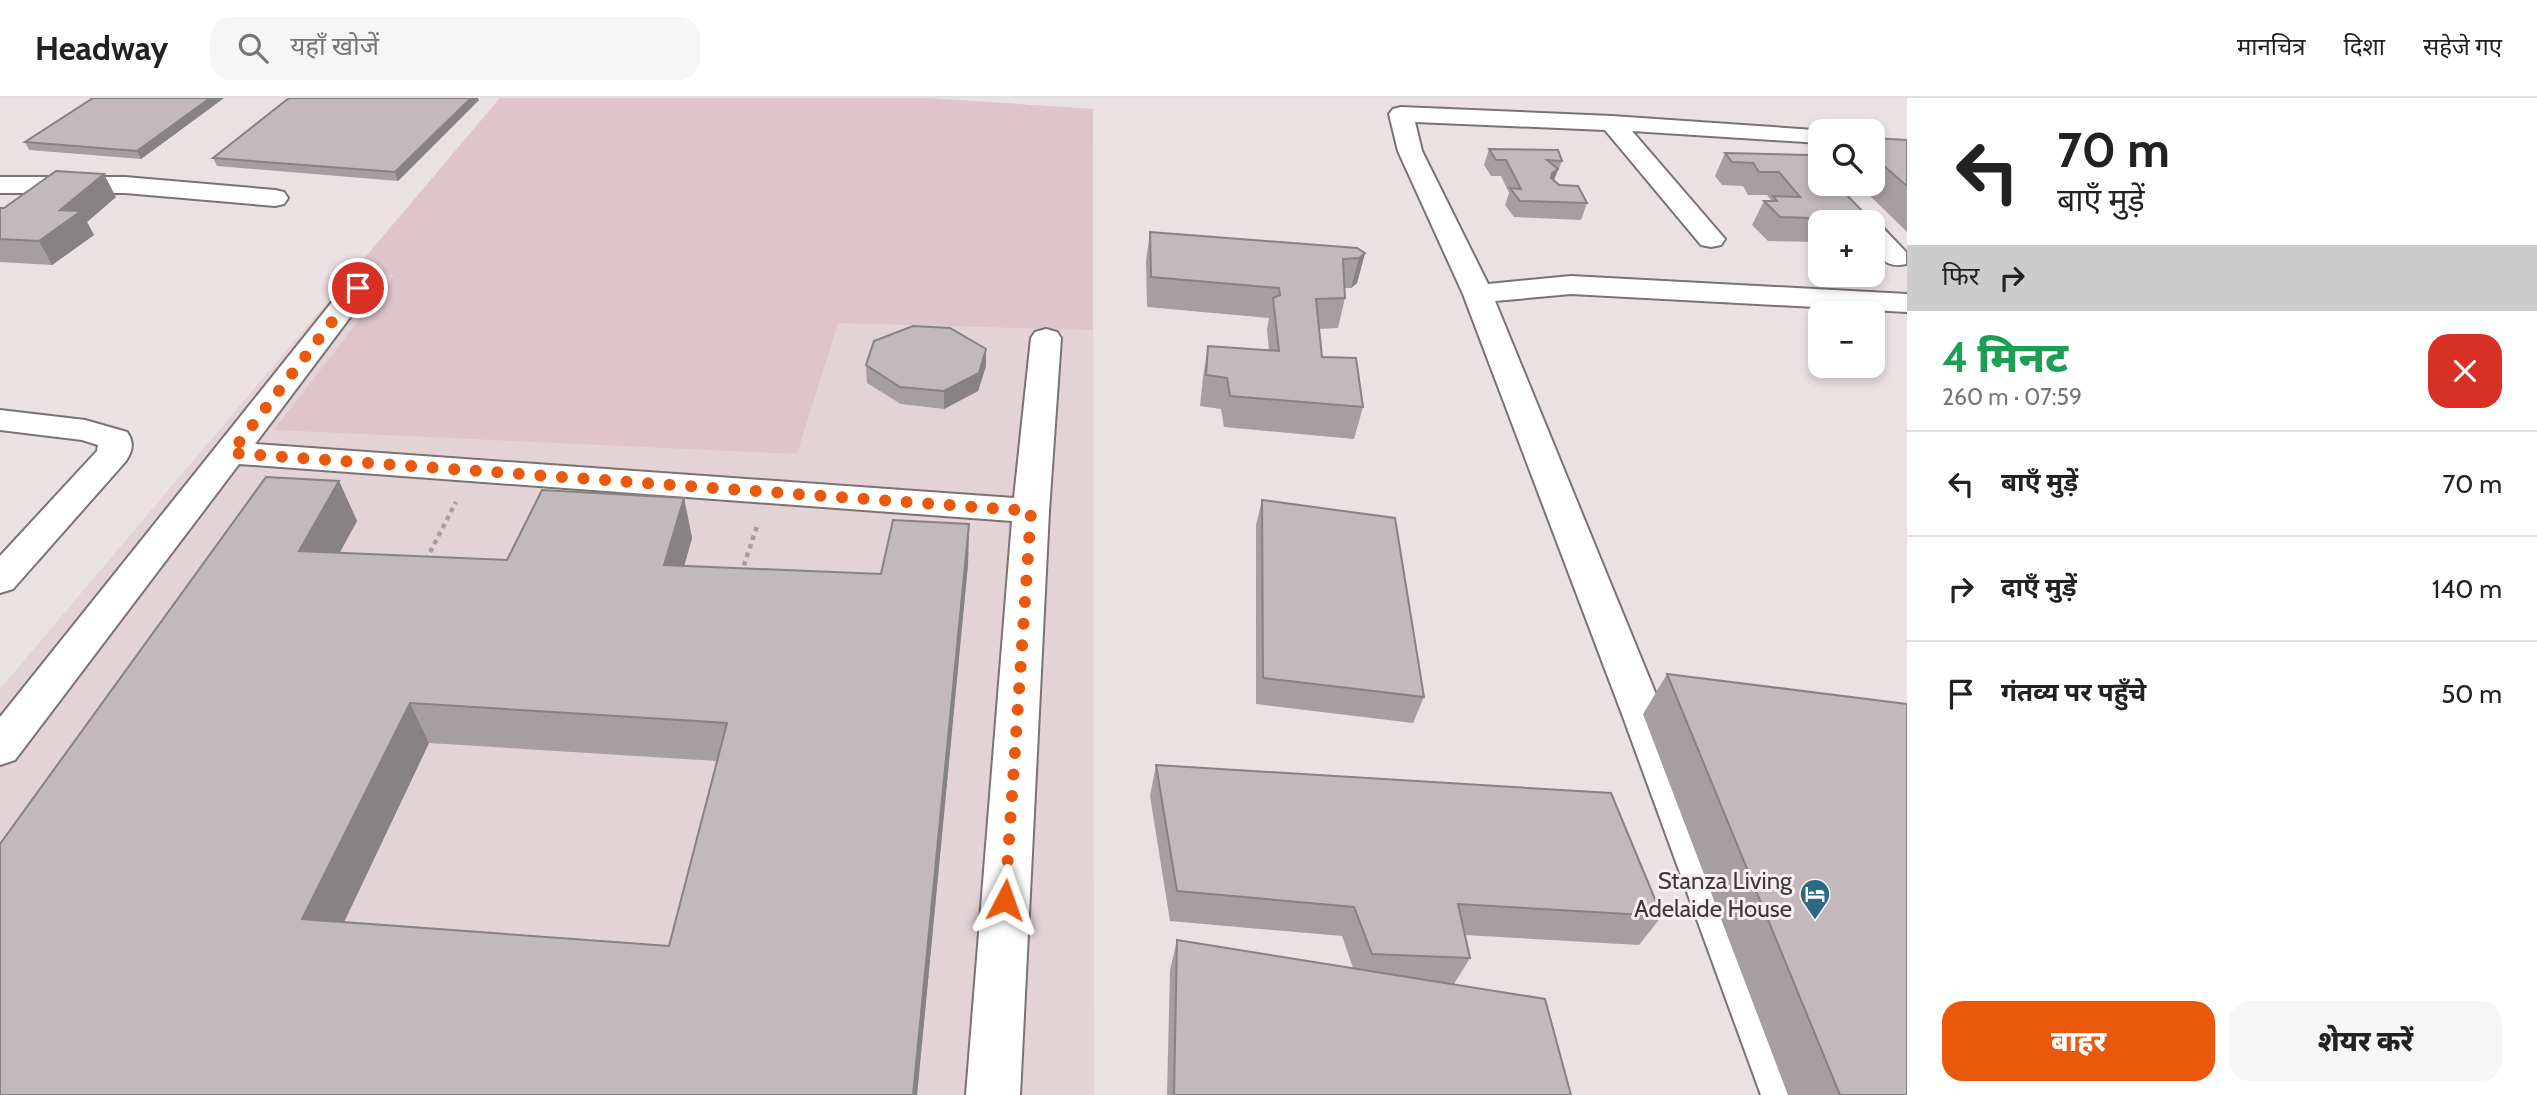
<!DOCTYPE html>
<html lang="hi">
<head>
<meta charset="utf-8">
<style>
	body { margin:0; font-family:Cabin,"Noto Sans Devanagari",sans-serif; background:#f6f6f6; color:#222; height:100vh; display:flex; flex-direction:column; font-size:26px; white-space:nowrap }
	* { box-sizing:border-box; margin:0 }
	p { font-size:23px; color:#767676 }
	.icon { flex:none; width:38px; height:38px; fill:none; stroke:currentColor; stroke-width:2; stroke-linecap:round; stroke-linejoin:round }
	.map { position:relative; flex:1; overflow:hidden }
	.drawer { display:flex; flex-direction:column; background:#fff; width:630px }
	.drawer>* { flex:none }
	.guide { background:#fff; color:#222; overflow:hidden }
	.tools { position:absolute; left:1808px; top:21px; display:grid; gap:14px }
	.tools a { display:grid; place-items:center; width:77px; height:77px; border-radius:14px; background:#fff; box-shadow:0 4px 10px #0003; font-size:35px }
	.pin { position:absolute; display:grid; place-items:center; width:60px; height:60px; color:#fff; margin:-30px; border:4px solid #fff; border-radius:50%; box-shadow:0 2px 7px #0007 }
	.me { position:absolute; width:77px; margin:-38px; rotate:4deg; stroke-linejoin:round; filter:drop-shadow(0 0 5px #0008) }
	.turn { display:flex; align-items:center; gap:24px; height:147px; padding:0 35px; font-size:32px }
	.turn .icon { width:91px; height:91px; stroke-width:2.5 }
	.turn b { display:block; font-size:49px; line-height:60px }
	.then { display:flex; align-items:center; height:66px; padding:0 35px; background:#0003; gap:14px; font-size:26px }
	.round { display:grid; place-items:center; flex:none; width:74px; height:74px; border-radius:21px; background:#f6f6f6 }
	.headline { display:flex; align-items:center; justify-content:space-between; height:119px; padding:0 35px }
	h1 { font-size:42px; font-weight:800; line-height:52px; color:#1e9e55 }
	.button { display:flex; gap:14px; margin-top:auto; padding:14px 35px }
	.button a { flex:1; height:80px; border-radius:21px; background:#ea580c; color:#fff; font-size:28px; font-weight:800; line-height:80px; text-align:center }
	.button a+a { background:#f6f6f6; color:#222 }
	ul { padding:0; list-style:none }
	li { display:flex; align-items:center; gap:21px; height:105px; padding:0 35px; border-top:2px solid #e0e0e0 }
	li div { flex:1 }
	li b { display:block; font-size:26px }
	li em { font-style:normal }
	header { display:flex; align-items:center; gap:42px; box-sizing:border-box; height:98px; padding:0 35px; background:#fff; border-bottom:2px solid #e0e0e0 }
	header strong { font-size:33px }
	nav { display:flex; gap:38px; margin-inline-start:auto; font-size:24px }
	.search { width:490px; height:63px; background:#f6f6f6; display:flex; align-items:center; gap:18px; box-sizing:border-box; padding:0 24px; border-radius:21px; color:#767676; font-size:26px }
	main { display:flex; flex:1; min-height:0 }
	.map>svg:first-child { display:block }
	.built { fill:#e3d2d6 }
	.green { fill:#dfc5cb }
	.lines { fill:none; stroke-linecap:round; stroke-linejoin:round }
	.minor-casing { stroke:#7a7374; stroke-width:4 }
	.path { stroke:#a49e9f; stroke-width:4.5; stroke-dasharray:4.5 4.5; stroke-linecap:butt }
	.minor { fill:#fff; fill-rule:evenodd }
	.wall { fill:#a69fa1; fill-rule:evenodd }
	.shaded-wall { fill:#878283 }
	.building { fill:#c1b9bb; stroke:#878283; stroke-width:2; fill-rule:evenodd }
	.route { stroke:#ea580c; stroke-width:12; stroke-dasharray:0 21.6 }
	.labels { text-anchor:middle; dominant-baseline:central; stroke-width:6; stroke-linejoin:round; paint-order:stroke }
	.near-poi-label { font-size:24px; fill:#3d3a3a; stroke:#f7eff1; text-anchor:end }
</style>
</head>
<body>
<header>
<strong>Headway</strong>
<div class="search"><svg class="icon" aria-label="search" viewBox="0 0 24 24"><circle cx="10" cy="10" r="6"/><path d="M15 15l6 6"/></svg>यहाँ खोजें</div>
<nav><a>मानचित्र</a><a>दिशा</a><a>सहेजे गए</a></nav>
</header>
<main>
<div class="map">
<svg width="1907" height="997" viewBox="0 0 1907 997">
	<rect width="100%" height="100%" fill="#eae1e3"/>
	<path class="built" d="M 500,0 L 927,0 L 1093,11 L 1094,997 L 0,997 L 0,591 Z"/>
	<path class="green" d="M 500,0 L 927,0 L 1093,11 L 1093,232 L 838,225 L 797,356 L 274,332 L 394,177 L 352,175 Z"/>
	<g class="lines">
		<g class="minor-casing">
			<path id="minor" d="M 1401,9 L 1612,18 L 1829,33 L 1820,33 L 1820,45 L 1632,33 L 1725,141 L 1721,147 L 1711,149 L 1701,147 L 1605,32 L 1415,24 L 1422,53 L 1488,186 L 1571,178 L 1907,196 L 1907,214 L 1571,196 L 1495,203 L 1664,616 L 1815,997 L 1761,997 L 1622,616 L 1463,196 L 1398,53 L 1389,16 L 1393,11 Z
				M 0,79 L 125,79 L 275,92 L 284,94 L 288,100 L 284,106 L 275,108 L 125,95 L 0,95 Z
				M 1872,127 L 1882,129 L 1906,154 L 1906,166 C 1889,170 1884,163 1872,151 Z
				M 358,181 L 368,184 L 372,190 L 255,346 L 1014,400 L 1031,240 L 1035,234 L 1046,231 L 1057,234 L 1061,240 L 1049,413 L 1020,997 L 966,997 L 1012,423 L 239,366 L 15,662 L 0,667 L 0,619 L 348,184 Z
				M 0,312 L 85,322 L 127,334 C 134,344 133,352 126,363 L 13,491 L 0,495 L 0,458 L 97,353 L 98,347 L 82,342 L 0,332 Z"/>
		</g>
		<path class="path" d="M 426,462 L 456,404
			M 741,476 L 758,425"/>
		<use href="#minor" class="minor"/>
	</g>
	<path class="wall" d="M 224,0 L 141,61 L 29,52 L 25,44 Z
		M 479,2 L 398,83 L 217,68 L 213,60 Z
		M 1872,40 L 1907,42 L 1907,134 L 1858,86 L 1872,86 Z
		M 1489,51 L 1562,63 L 1554,82 L 1587,105 L 1581,122 L 1514,119 L 1505,107 L 1509,95 L 1501,78 L 1491,78 L 1484,67 Z
		M 1725,55 L 1809,57 L 1871,122 L 1870,124 L 1820,124 L 1820,144 L 1768,143 L 1752,127 L 1764,103 L 1770,103 L 1771,102 L 1767,97 L 1748,97 L 1743,88 L 1722,87 L 1715,78 Z
		M 116,99 L 87,124 L 94,137 L 52,167 L 0,164 L 0,110 Z
		M 1150,134 L 1365,155 L 1357,185 L 1351,190 L 1345,190 L 1345,200 L 1338,230 L 1319,231 L 1322,259 L 1363,309 L 1354,341 L 1224,329 L 1221,311 L 1200,308 L 1203,279 L 1208,248 L 1269,252 L 1267,231 L 1269,220 L 1147,209 L 1146,163 Z
		M 866,267 L 986,268 L 978,293 L 944,311 L 901,306 L 867,285 Z
		M 339,383 L 357,423 L 339,455 L 507,462 L 684,400 L 692,440 L 684,468 L 881,476 L 969,426 L 968,466 L 917,997 L 0,997 ZM 429,645 L 717,663 L 669,848 L 344,824 Z
		M 1262,402 L 1424,599 L 1413,625 L 1256,606 L 1256,427 Z
		M 1667,576 L 1907,997 L 1788,997 L 1643,616 Z
		M 1156,667 L 1662,818 L 1639,847 L 1465,837 L 1470,860 L 1454,886 L 1571,997 L 1167,997 L 1170,872 L 1177,842 L 1353,870 L 1342,838 L 1170,823 L 1150,698 Z"/>
	<path class="shaded-wall" d="M 210,0 L 224,0 L 141,61 L 137,53 Z
		M 471,0 L 478,0 L 479,2 L 398,83 L 395,74 Z
		M 1558,71 L 1552,87 L 1547,91 L 1552,75 Z
		M 104,76 L 116,99 L 87,124 L 94,137 L 52,167 L 39,143 L 60,112 Z
		M 1365,155 L 1357,185 L 1351,190 L 1359,160 Z
		M 986,251 L 986,268 L 978,293 L 944,311 L 944,293 Z
		M 339,383 L 357,423 L 319,493 L 299,453 Z
		M 684,400 L 692,440 L 673,507 L 664,467 Z
		M 969,426 L 968,466 L 917,997 L 913,997 Z
		M 410,605 L 429,645 L 328,858 L 302,821 Z"/>
	<path class="building" d="M 93,0 L 210,0 L 137,53 L 25,44 Z
		M 289,0 L 471,0 L 395,74 L 213,60 Z
		M 1872,40 L 1907,42 L 1907,88 L 1876,61 L 1872,57 Z
		M 1489,51 L 1558,52 L 1562,63 L 1547,62 L 1558,71 L 1552,75 L 1551,80 L 1559,87 L 1578,88 L 1587,105 L 1520,103 L 1510,90 L 1521,91 L 1506,62 L 1496,62 Z
		M 1725,55 L 1809,57 L 1820,69 L 1820,86 L 1836,86 L 1871,122 L 1780,119 L 1764,103 L 1777,103 L 1773,98 L 1800,99 L 1779,74 L 1759,74 L 1753,65 L 1732,64 Z
		M 56,73 L 104,76 L 60,112 L 81,113 L 39,143 L 0,141 L 0,110 L 4,110 Z
		M 1150,134 L 1357,150 L 1365,155 L 1359,160 L 1343,161 L 1345,200 L 1316,201 L 1322,259 L 1356,260 L 1363,309 L 1230,298 L 1227,280 L 1206,277 L 1208,248 L 1279,253 L 1273,200 L 1280,197 L 1279,190 L 1151,179 Z
		M 913,228 L 950,230 L 986,251 L 979,275 L 944,293 L 900,289 L 866,267 L 874,243 Z
		M 266,379 L 339,383 L 299,453 L 507,462 L 542,392 L 684,400 L 664,467 L 881,476 L 893,422 L 969,426 L 913,997 L 0,997 L 0,746 ZM 410,605 L 727,625 L 669,848 L 302,821 Z
		M 1262,402 L 1395,420 L 1424,599 L 1263,580 Z
		M 1667,576 L 1907,606 L 1907,997 L 1840,997 Z
		M 1156,667 L 1611,695 L 1662,818 L 1458,806 L 1470,860 L 1372,856 L 1354,809 L 1177,793 Z
		M 1177,842 L 1545,901 L 1571,997 L 1174,997 Z"/>
	<g class="lines">
		<path class="route" d="M 358,190 L 231,355 L 1031,413 L 1005,802"/>
	</g>
	<defs>
		<g id="hotel-pin" transform="scale(1.575)"><path d="M0 17L-7.5 6A9.5 9.5 0 1 1 7.5 6Z" fill="#2e6981" stroke="#f7eff1"/><path d="M-6-4.5h1.5V1H6V5H4.5V3h-9V5H-6ZM-4 0a1.8 1.8 0 1 1 3.6 0ZM.5 0V-2.5h3Q6-2.5 6 0Z" fill="#fff"/></g>
	</defs>
	<g fill-rule="evenodd">
		<use href="#hotel-pin" x="1815" y="796"/>
	</g>
	<g class="labels">
		<g class="near-poi-label">
			<text x="1792" y="782">Stanza Living<tspan x="1792" dy="28">Adelaide House</tspan></text>
		</g>
	</g>
</svg>
<div class="tools">
<a><svg class="icon" aria-label="search" viewBox="0 0 24 24"><circle cx="10" cy="10" r="6"/><path d="M15 15l6 6"/></svg></a>
<a>+</a>
<a>−</a>
</div>
<div class="pin" style="left:358px;top:190px;background:#d93025"><svg class="icon" aria-label="arrive" viewBox="0 0 24 24"><path d="M6 21V4h12l-3 4 3 4H6"/></svg></div>
<svg class="me" style="left:1005px;top:802px" viewBox="-20 -20 40 40"><path d="M0-17L14 15 0 8-14 15z" fill="#ea580c" stroke="#fff" stroke-width="4"/></svg>
</div>
<section class="drawer">
<div class="guide">
<div class="turn"><svg class="icon" aria-label="left" viewBox="0 0 24 24"><path d="M17 20v-9H6M10 6l-5 5 5 5"/></svg><div><b>70 m</b>बाएँ मुड़ें</div></div>
<div class="then">फिर<svg class="icon" aria-label="right" viewBox="0 0 24 24"><path d="M7 20v-9h11M14 6l5 5-5 5"/></svg></div>
</div>
<div class="headline"><div><h1>4 मिनट</h1><p>260 m · 07:59</p></div><a class="round" style="background:#d93025;color:#fff"><svg class="icon" aria-label="close" viewBox="0 0 24 24"><path d="M6 6l12 12M18 6L6 18"/></svg></a></div>
<ul>
<li><svg class="icon" aria-label="left" viewBox="0 0 24 24"><path d="M17 20v-9H6M10 6l-5 5 5 5"/></svg><div><b>बाएँ मुड़ें</b></div><em>70 m</em></li>
<li><svg class="icon" aria-label="right" viewBox="0 0 24 24"><path d="M7 20v-9h11M14 6l5 5-5 5"/></svg><div><b>दाएँ मुड़ें</b></div><em>140 m</em></li>
<li><svg class="icon" aria-label="arrive" viewBox="0 0 24 24"><path d="M6 21V4h12l-3 4 3 4H6"/></svg><div><b>गंतव्य पर पहुँचे</b></div><em>50 m</em></li>
</ul>
<div class="button"><a>बाहर</a><a>शेयर करें</a></div>
</section>
</main>
</body>
</html>
